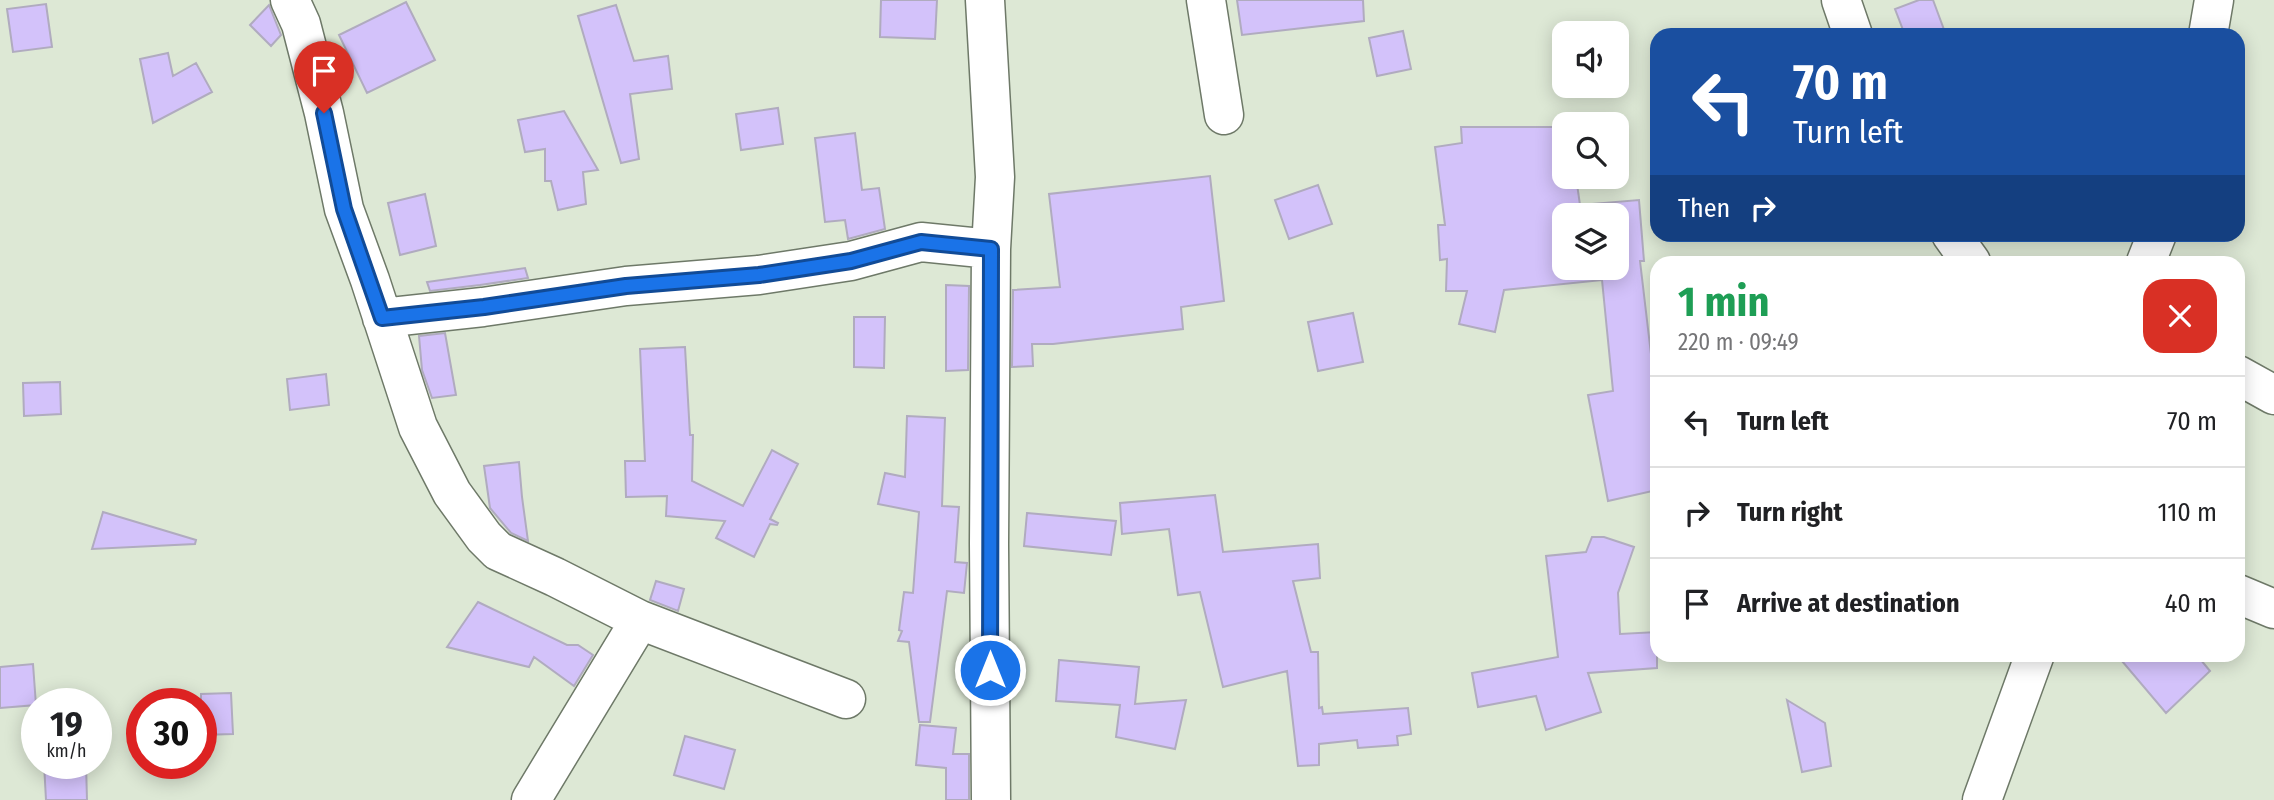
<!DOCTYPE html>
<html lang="en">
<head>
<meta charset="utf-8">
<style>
	body { margin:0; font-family:"Fira Sans Condensed",sans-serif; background:#f6f6f6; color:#202124; height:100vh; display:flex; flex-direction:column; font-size:26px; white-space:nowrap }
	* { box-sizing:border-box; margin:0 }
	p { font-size:23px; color:#757577 }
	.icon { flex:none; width:38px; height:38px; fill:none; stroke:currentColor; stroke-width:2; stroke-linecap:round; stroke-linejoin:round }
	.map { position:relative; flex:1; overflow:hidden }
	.panel { position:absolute; left:1650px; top:256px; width:595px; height:406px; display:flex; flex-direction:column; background:#fff; border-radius:21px; box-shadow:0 4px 18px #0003 }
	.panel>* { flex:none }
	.guide { position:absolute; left:1650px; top:28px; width:595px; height:214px; border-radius:21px; box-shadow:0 4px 18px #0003; background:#1a4fa0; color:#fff; overflow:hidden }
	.fabs { position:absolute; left:1552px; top:21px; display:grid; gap:14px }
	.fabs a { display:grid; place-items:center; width:77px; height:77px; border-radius:14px; background:#fff; box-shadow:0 4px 18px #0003; font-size:35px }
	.speed { position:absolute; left:21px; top:688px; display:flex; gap:14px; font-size:35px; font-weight:700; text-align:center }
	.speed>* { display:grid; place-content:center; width:91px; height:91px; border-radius:50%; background:#fff; box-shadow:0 4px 18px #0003; line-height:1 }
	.speed small { font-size:18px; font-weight:400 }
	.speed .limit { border:10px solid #d22; background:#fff; color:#111 }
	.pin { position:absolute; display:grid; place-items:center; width:60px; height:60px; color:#fff; margin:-72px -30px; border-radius:50% 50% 50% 0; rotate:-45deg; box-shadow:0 0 7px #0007 }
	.pin .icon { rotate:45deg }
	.me { position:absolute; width:77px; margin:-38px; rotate:0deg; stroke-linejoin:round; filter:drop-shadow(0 0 5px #0008) }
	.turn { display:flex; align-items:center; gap:24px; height:147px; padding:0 28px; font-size:32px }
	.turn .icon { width:91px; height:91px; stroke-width:2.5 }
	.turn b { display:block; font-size:49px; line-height:60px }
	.then { display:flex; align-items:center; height:66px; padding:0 28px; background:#0003; gap:14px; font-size:26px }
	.round { display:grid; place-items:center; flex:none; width:74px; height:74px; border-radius:21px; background:#f6f6f6 }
	.summary { display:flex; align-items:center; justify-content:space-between; height:119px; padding:0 28px }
	h1 { font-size:42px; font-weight:700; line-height:52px; color:#1e9e55 }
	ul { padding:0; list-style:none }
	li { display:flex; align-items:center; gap:21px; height:91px; padding:0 28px; border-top:2px solid #e0e0e0 }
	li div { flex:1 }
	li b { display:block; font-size:26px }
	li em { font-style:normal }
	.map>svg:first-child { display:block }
	.building { fill:#d3c2fa; stroke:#b0abbf; stroke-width:2; fill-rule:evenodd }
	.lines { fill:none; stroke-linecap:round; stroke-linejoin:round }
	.minor-casing { stroke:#6e7968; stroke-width:41 }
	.minor { stroke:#fff; stroke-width:38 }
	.route-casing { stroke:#114b97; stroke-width:18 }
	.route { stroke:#1a73e8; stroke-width:12 }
</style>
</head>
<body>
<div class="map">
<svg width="2274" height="800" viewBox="0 0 2274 800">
	<rect width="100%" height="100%" fill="#dde8d5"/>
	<path class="building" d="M 881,0 L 937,0 L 935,39 L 880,37 Z
		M 1237,0 L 1363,0 L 1364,21 L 1242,35 Z
		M 1919,0 L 1933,0 L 1946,35 L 1905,35 L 1895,9 Z
		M 406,2 L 435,60 L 367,93 L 339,35 Z
		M 46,4 L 52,47 L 13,52 L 7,9 Z
		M 269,5 L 281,35 L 271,46 L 250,25 Z
		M 616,5 L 634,61 L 668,56 L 672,89 L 630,94 L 639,159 L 621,163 L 578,16 Z
		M 1403,31 L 1411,69 L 1377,76 L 1369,38 Z
		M 168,53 L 173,76 L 196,63 L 212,92 L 153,123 L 140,59 Z
		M 778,108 L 783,144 L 741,150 L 736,114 Z
		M 564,111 L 598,170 L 583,172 L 586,204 L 558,210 L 551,181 L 545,181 L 545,149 L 525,152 L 518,120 Z
		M 1461,127 L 1562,127 L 1563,174 L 1564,174 L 1564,177 L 1576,177 L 1580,205 L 1639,200 L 1644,261 L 1640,261 L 1657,405 L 1657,490 L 1608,501 L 1588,395 L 1613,391 L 1602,280 L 1504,290 L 1495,332 L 1459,324 L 1467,291 L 1446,291 L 1447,259 L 1440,260 L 1438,225 L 1445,225 L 1435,147 L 1462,143 ZM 1564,215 L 1617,215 L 1617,268 L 1564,268 Z
		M 855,133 L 862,190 L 879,188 L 885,229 L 848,239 L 845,220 L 825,222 L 815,138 Z
		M 1210,176 L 1224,301 L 1181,307 L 1183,329 L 1053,344 L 1032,344 L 1033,366 L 1012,367 L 1013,290 L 1060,287 L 1049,194 Z
		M 1318,185 L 1332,224 L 1289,239 L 1275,200 Z
		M 425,194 L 436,246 L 400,255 L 388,203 Z
		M 525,268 L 528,278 L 480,285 L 430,291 L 427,282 Z
		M 946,285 L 969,286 L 968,370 L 946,371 Z
		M 1353,313 L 1363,362 L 1318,371 L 1308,322 Z
		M 854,317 L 885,317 L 884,368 L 854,367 Z
		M 445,333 L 456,395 L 432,398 L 422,370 L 419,336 Z
		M 685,347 L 690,435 L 693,435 L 692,481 L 743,506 L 772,450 L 798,464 L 770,519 L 778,523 L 777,525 L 770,524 L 754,557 L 716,538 L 725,521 L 666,516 L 667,496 L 626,497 L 625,461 L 645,461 L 640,349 Z
		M 326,374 L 329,405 L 290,410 L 287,379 Z
		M 60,382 L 61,414 L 24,416 L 23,383 Z
		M 907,416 L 945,418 L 942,506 L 959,507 L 955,562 L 967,563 L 964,593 L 947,591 L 930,722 L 919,722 L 909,642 L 898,641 L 902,631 L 899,630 L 904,592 L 913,593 L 919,512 L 878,504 L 885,473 L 905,477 Z
		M 519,462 L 522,497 L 528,541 L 511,533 L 490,508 L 484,466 Z
		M 1215,495 L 1223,552 L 1318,544 L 1320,578 L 1293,581 L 1311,652 L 1318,652 L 1319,708 L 1322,707 L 1323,714 L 1408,708 L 1411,734 L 1397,736 L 1398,745 L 1358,748 L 1357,740 L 1319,744 L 1319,765 L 1298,766 L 1287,671 L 1223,687 L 1200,592 L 1178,595 L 1169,529 L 1122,534 L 1120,503 Z
		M 103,512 L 196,540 L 195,544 L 92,549 Z
		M 1027,513 L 1116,521 L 1111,555 L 1024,546 Z
		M 1592,537 L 1604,537 L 1634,547 L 1618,593 L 1620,634 L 1657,632 L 1657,668 L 1588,673 L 1601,712 L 1546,730 L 1536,696 L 1478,707 L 1472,673 L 1558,657 L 1546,556 L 1586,552 Z
		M 656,581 L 684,589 L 678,611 L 650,600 Z
		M 478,602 L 567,645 L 578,645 L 593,655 L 574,686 L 534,657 L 529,667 L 447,647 Z
		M 2116,654 L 2196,654 L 2210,671 L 2166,713 Z
		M 1059,660 L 1139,667 L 1135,704 L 1186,700 L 1175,749 L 1116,737 L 1120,705 L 1056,701 Z
		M 33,664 L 36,705 L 0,708 L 0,667 Z
		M 231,693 L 233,734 L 201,735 L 201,694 Z
		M 1787,700 L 1825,723 L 1831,766 L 1802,772 Z
		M 920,725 L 956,728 L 953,754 L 969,754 L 969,800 L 946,800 L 946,768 L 916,765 Z
		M 685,736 L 735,750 L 724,789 L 674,775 Z
		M 44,763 L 86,763 L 87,800 L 46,800 Z"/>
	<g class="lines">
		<g class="minor-casing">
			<path id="minor" d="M 290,0 L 301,24 L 324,113 L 344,209 L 370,280 L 418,427 L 452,493 L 484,537 L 498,551 L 555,577 L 640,620
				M 985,0 L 995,177 L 991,249 L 989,544 L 991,800
				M 1206,0 L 1224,115
				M 1841,0 L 1853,35
				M 2208,35 L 2214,0
				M 1951,234 L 1971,262
				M 2146,262 L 2157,234
				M 382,318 L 483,307 L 626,286 L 759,275 L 851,261 L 921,242 L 991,249
				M 2238,375 L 2274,395
				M 2238,594 L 2274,609
				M 531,800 L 640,620 L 846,699
				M 1982,800 L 2035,654"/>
		</g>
		<use href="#minor" class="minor"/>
	</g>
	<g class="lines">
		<g class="route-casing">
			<path id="route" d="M 324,113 L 344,209 L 382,318 L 484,307 L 626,286 L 759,275 L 851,261 L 921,242 L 991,249 L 990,670"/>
		</g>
		<use href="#route" class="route"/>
	</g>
</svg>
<div class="fabs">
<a><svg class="icon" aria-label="sound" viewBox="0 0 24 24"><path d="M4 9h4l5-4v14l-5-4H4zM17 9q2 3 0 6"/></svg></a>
<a><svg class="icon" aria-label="search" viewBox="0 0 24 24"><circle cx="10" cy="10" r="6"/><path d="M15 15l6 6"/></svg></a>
<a><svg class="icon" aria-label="layers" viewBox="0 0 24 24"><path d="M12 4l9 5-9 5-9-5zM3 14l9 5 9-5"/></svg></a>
</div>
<div class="speed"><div>19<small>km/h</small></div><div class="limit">30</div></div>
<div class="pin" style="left:324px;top:113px;background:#d93025"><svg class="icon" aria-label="arrive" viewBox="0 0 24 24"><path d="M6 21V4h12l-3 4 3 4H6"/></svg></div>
<svg class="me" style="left:990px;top:670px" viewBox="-20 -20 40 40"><circle r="17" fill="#1a73e8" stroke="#fff" stroke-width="3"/><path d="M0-11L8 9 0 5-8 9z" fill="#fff"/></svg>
<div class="guide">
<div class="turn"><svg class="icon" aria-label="left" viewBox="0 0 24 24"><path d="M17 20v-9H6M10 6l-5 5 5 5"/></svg><div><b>70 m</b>Turn left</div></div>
<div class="then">Then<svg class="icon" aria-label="right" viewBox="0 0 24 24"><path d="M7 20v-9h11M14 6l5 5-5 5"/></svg></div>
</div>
<section class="panel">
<div class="summary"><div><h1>1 min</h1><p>220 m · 09:49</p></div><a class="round" style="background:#d93025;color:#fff"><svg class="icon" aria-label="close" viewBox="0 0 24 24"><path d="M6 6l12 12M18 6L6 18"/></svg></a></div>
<ul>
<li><svg class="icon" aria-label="left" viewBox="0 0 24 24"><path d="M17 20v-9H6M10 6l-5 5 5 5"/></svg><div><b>Turn left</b></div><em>70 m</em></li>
<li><svg class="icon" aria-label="right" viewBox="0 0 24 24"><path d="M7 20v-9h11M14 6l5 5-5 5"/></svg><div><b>Turn right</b></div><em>110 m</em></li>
<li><svg class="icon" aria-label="arrive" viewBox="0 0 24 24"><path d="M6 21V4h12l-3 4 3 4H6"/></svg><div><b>Arrive at destination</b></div><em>40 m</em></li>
</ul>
</section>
</div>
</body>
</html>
